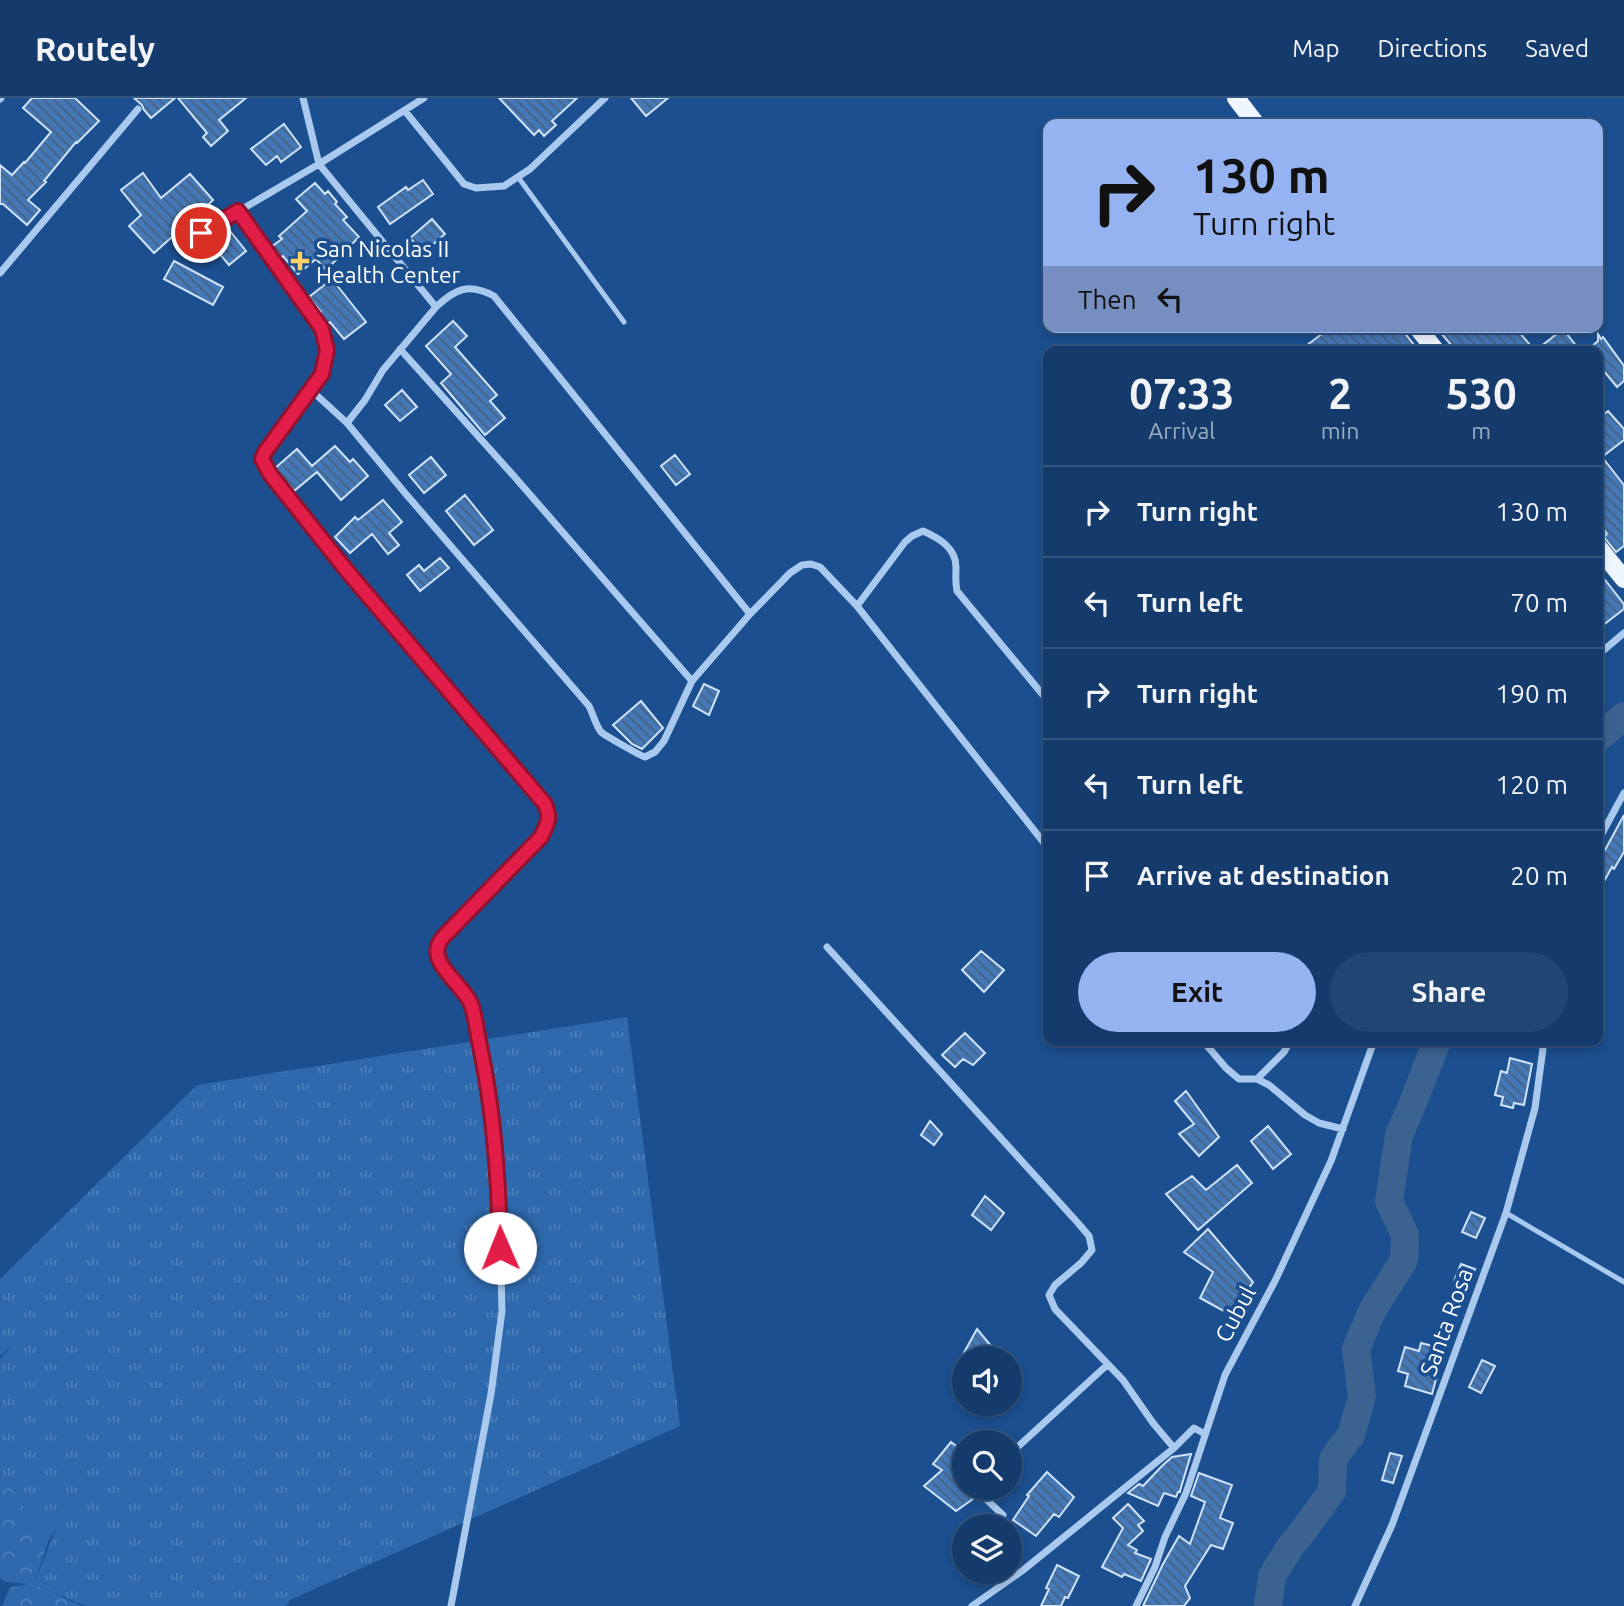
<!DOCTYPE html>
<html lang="en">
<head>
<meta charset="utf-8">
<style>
	body { margin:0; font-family:Ubuntu,sans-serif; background:#214673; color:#f1f3f6; height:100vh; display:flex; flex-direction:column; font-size:26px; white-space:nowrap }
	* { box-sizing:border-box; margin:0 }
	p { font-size:23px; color:#9dadc1 }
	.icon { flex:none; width:38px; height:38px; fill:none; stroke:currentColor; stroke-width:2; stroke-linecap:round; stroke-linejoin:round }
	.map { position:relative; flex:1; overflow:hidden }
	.details { position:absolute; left:1043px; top:248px; width:560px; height:700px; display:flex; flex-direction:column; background:#143b6b; border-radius:14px; box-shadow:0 4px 10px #0003,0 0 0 2px #33557e }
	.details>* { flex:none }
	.guide { position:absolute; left:1043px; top:21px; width:560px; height:214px; border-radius:14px; box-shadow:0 4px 10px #0003,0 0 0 2px #33557e; background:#95b2f1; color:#111; overflow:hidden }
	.tools { position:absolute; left:952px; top:1248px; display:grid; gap:14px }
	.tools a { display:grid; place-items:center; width:70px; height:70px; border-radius:50%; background:#143b6b; box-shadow:0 4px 10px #0003,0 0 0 2px #33557e; font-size:35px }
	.pin { position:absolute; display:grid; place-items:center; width:60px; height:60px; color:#fff; margin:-30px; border:4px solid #fff; border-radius:50%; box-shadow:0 2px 7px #0007 }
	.me { position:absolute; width:77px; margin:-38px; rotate:359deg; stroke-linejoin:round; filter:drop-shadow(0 0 5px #0008) }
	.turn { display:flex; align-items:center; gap:24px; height:147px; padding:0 35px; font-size:32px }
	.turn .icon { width:91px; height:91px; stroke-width:2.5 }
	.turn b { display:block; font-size:49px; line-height:60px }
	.then { display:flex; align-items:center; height:66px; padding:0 35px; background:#0003; gap:14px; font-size:26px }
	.eta { display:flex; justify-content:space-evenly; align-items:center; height:119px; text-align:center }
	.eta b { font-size:42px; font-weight:700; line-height:49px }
	.action { display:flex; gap:14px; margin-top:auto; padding:14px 35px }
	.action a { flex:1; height:80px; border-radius:42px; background:#95b2f1; color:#111; font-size:28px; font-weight:700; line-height:80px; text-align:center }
	.action a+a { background:#214673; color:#f1f3f6 }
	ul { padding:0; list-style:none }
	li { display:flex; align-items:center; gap:21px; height:91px; padding:0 35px; border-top:2px solid #33557e }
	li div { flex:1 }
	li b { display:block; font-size:26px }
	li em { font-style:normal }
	header { display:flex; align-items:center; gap:42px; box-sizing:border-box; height:98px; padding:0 35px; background:#143b6b; border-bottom:2px solid #33557e }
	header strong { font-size:33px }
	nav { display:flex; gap:38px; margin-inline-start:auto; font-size:24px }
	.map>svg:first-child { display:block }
	.grass { fill:url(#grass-tufts) }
	.forest { fill:url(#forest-crowns) }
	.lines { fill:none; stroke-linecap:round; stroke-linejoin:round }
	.river { stroke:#3c6290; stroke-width:28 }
	.building { fill:url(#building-back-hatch); stroke:#cfe3fa; stroke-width:2 }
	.lane { stroke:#a9c9ee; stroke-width:5 }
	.street { stroke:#a9c9ee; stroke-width:7 }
	.primary { stroke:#f0f6ff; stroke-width:18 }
	.route-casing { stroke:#92132f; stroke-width:18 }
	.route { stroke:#e11d48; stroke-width:12 }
	.poi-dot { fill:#ffd166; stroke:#1b4f8f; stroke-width:2.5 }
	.labels { text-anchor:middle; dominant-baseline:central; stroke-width:7; stroke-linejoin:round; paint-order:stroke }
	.poi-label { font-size:23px; fill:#fff; stroke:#1b4f8f; text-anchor:start }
	.street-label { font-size:23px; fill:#fff; stroke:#1b4f8f }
</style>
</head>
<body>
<header>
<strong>Routely</strong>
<nav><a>Map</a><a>Directions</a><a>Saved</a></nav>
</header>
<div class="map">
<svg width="1624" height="1508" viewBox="0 0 1624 1508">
	<defs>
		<pattern id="grass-tufts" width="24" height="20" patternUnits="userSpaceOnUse" patternTransform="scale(1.75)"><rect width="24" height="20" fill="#2e69ad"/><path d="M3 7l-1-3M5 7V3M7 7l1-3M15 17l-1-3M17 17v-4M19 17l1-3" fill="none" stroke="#4d80b9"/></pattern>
		<pattern id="forest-crowns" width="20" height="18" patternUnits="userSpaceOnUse" patternTransform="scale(1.75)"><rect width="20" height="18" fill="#2e69ad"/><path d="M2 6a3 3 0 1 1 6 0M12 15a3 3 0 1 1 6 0" fill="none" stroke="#4d80b9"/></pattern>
		<pattern id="building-back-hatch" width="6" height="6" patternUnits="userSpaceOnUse" patternTransform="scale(1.75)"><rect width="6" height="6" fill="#4478b7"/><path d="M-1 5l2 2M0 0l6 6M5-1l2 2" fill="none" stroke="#486282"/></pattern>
	</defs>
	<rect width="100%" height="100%" fill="#1b4f8f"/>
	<path class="grass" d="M 627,919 L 680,1328 L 290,1502 L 286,1508 L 85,1508 L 34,1486 L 56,1430 L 48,1444 L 0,1374 L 0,1261 L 12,1247 L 0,1258 L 0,1181 L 197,987 Z"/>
	<path class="forest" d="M 0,1374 L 48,1444 L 34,1486 L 82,1508 L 2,1508 L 10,1489 L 29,1486 L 5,1484 L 0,1480 Z"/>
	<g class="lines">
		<path class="river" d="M 1598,640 L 1624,618
			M 1268,1508 L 1272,1478 L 1290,1449 L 1303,1433 L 1332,1393 L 1333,1361 L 1351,1337 L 1362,1298 L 1356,1251 L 1372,1213 L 1404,1162 L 1405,1137 L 1389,1103 L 1399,1037 L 1410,1012 L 1437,943"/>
	</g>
	<path class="building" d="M 32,0 L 75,0 L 99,23 L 77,45 L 76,44 L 44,83 L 46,84 L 28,102 L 40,112 L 27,127 L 3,106 L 0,106 L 0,67 L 12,77 L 24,64 L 25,65 L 51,34 L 23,10 Z
		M 134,0 L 175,0 L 151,20 L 144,12 L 142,7 Z
		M 178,0 L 246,0 L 219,22 L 228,33 L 211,48 L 203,39 L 207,35 Z
		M 499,0 L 577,0 L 552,23 L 556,27 L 544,38 L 539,32 L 534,37 Z
		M 631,0 L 668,0 L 646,18 Z
		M 284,26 L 301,49 L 281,64 L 277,58 L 266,67 L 251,51 Z
		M 143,75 L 161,100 L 190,76 L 213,102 L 209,106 L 218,118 L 200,129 L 196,123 L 201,113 L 154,155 L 129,128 L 141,117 L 121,92 Z
		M 423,82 L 433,96 L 390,126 L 378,109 L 406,89 L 408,92 Z
		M 315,85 L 325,96 L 328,93 L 337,104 L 335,106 L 347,119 L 343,122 L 359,139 L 326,172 L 316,161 L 298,176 L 283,158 L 280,161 L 271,149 L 282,141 L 279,138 L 307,113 L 296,101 Z
		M 432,121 L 445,136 L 423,155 L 410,140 Z
		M 226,128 L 246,153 L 229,167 L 209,143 L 212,142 L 209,138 Z
		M 174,163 L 223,189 L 213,207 L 164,181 Z
		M 332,181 L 366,224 L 344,241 L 330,224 L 326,227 L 319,216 L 321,214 L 309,199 Z
		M 453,223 L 467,238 L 455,249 L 497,297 L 490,303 L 505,320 L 485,337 L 441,285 L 451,276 L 426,248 Z
		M 1331,229 L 1396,229 L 1401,235 L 1403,233 L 1414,247 L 1412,248 L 1416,254 L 1298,254 Z
		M 1448,229 L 1515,229 L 1535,253 L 1563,231 L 1581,254 L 1457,254 L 1441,235 Z
		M 1598,236 L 1601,241 L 1603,239 L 1624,268 L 1624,283 L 1617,289 L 1598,266 L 1598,254 L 1585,254 L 1598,243 Z
		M 402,292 L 417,309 L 400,323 L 385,307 Z
		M 1608,313 L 1624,331 L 1624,342 L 1602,359 L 1624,387 L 1624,448 L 1616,454 L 1604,439 L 1607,436 L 1598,424 L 1598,321 Z
		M 335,348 L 350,364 L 353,361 L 368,378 L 341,402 L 317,374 L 294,393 L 274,371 L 297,351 L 312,368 Z
		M 675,357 L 690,376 L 676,387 L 661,368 Z
		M 431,359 L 446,377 L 424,395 L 409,377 Z
		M 465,397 L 493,432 L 474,447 L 446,413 Z
		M 383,402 L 402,424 L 389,435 L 399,447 L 388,456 L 372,436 L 350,455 L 335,439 L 355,419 L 358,422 Z
		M 440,460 L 449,470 L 420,493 L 407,477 L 419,467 L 424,473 Z
		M 1598,473 L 1624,506 L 1624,511 L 1598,531 Z
		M 704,586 L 719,593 L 709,617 L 693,608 Z
		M 641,603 L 663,630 L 642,651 L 632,646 L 613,627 Z
		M 1624,717 L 1624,754 L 1614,771 L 1612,769 L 1598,794 L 1598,765 Z
		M 981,853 L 1004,872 L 984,894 L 962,872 Z
		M 965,935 L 985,955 L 973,967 L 963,961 L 955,969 L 942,957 Z
		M 1510,960 L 1532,966 L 1524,1007 L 1514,1005 L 1513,1010 L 1501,1007 L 1503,999 L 1495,997 L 1501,973 L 1507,975 Z
		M 1186,993 L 1219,1039 L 1199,1058 L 1179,1036 L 1194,1026 L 1175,1003 Z
		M 930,1023 L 942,1036 L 934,1047 L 921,1037 Z
		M 1268,1028 L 1291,1056 L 1273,1071 L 1251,1043 Z
		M 1237,1067 L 1252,1085 L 1198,1132 L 1166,1096 L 1192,1078 L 1206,1092 Z
		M 985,1098 L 1004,1115 L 991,1132 L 972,1117 Z
		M 1471,1114 L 1485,1120 L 1476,1140 L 1462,1134 Z
		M 1208,1131 L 1253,1184 L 1231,1217 L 1200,1200 L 1213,1174 L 1184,1154 Z
		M 1461,1166 L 1475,1171 L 1468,1188 L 1454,1183 Z
		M 977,1231 L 997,1255 L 990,1260 L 961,1260 Z
		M 1421,1245 L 1444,1251 L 1432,1296 L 1405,1288 L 1408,1276 L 1398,1273 L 1405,1249 L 1419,1253 Z
		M 1482,1262 L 1495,1268 L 1481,1295 L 1469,1289 Z
		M 951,1344 L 964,1354 L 964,1393 L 973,1401 L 956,1413 L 924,1388 L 942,1372 L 933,1366 Z
		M 1390,1355 L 1402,1358 L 1393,1385 L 1382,1382 Z
		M 1191,1356 L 1180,1393 L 1180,1394 L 1178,1394 L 1176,1399 L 1164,1395 L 1158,1408 L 1128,1395 L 1139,1386 L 1143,1388 L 1163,1367 L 1172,1359 Z
		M 1047,1374 L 1074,1399 L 1059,1419 L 1054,1416 L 1036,1438 L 1013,1422 L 1029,1398 L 1027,1397 Z
		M 1199,1375 L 1232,1387 L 1220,1420 L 1233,1425 L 1223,1451 L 1211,1447 L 1185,1488 L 1190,1500 L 1184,1508 L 1143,1508 L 1163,1466 L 1179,1438 L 1190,1446 L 1205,1404 L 1191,1398 Z
		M 1128,1406 L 1144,1423 L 1138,1427 L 1143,1433 L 1128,1447 L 1137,1452 L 1135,1455 L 1151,1461 L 1141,1483 L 1124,1476 L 1122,1479 L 1102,1469 L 1123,1430 L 1113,1420 Z
		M 1057,1467 L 1079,1478 L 1068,1500 L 1065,1499 L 1061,1508 L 1041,1508 L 1049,1491 L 1046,1490 Z"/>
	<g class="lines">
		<path class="lane" d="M 518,79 L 624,224
			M 1506,1115 L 1624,1184"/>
		<path class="street" d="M 303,0 L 319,66 L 436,209 C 456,190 469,185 494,198 L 750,516 L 692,583 L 664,643 L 655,654 L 645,659 C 641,658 604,637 601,634 C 596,628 593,616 589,608 L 405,395 L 347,325 L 311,292
			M 0,1 L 1,0
			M 405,13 L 464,86 L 476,90 L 504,88 L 530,71 L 605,0
			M 238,113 L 322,231 C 323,238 327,245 327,252 C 328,281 283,331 265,354 L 262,361 L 270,376 L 347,473 L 545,706 C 551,720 548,725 541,739 L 451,831 L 437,849 L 438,859 L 444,871 L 464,894 L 471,907 L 486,973 L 495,1047 L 499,1098 L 502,1213 L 491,1296 L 451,1508
			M 181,147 L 319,66 L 424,0
			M 0,175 L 138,11
			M 400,251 L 513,377 L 692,583
			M 347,325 L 365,302 L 383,272 L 436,209
			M 857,508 L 905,444 L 912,438 L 923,433 C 939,440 956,450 956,469 C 956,478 955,484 957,493 L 1048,603
			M 750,516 L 790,475 L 802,467 L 811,466 L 820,469 L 857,508 L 1048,750
			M 1598,557 L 1624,535
			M 1598,743 L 1624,695
			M 827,849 L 1078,1125 L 1089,1138 L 1092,1152 L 1081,1165 L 1055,1187 L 1049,1197 L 1055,1211 L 1123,1282 L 1153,1325 L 1174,1350 L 1194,1330 L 1205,1336
			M 1203,943 L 1226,970 L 1239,981 L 1257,981 L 1269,987 L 1305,1017 L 1319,1025 L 1343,1031
			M 1257,981 L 1284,954 L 1290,943
			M 1010,1356 L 1107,1267
			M 982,1390 L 988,1403 L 1003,1417
			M 972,1508 L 1022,1473 L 1174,1350
			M 1136,1508 L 1155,1469 L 1165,1439 L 1186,1395 L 1225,1277 L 1275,1183 L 1331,1063 L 1374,943
			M 1355,1508 L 1392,1427 L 1506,1115 L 1535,1010 L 1544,943"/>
		<path class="primary" d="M 1236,0 L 1256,26
			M 1417,229 L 1437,254
			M 1598,449 L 1624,481"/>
	</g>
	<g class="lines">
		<g class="route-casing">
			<path id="route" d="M 201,135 L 238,113 L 322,231 L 327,252 L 322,276 L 265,354 L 262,361 L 270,376 L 347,473 L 545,706 C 551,720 548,725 541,739 L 451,831 C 446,836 440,841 438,848 C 432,868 464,888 471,906 C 476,919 477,935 480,948 C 494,1014 499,1082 500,1150"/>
		</g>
		<use href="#route" class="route"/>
	</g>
	<path class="poi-dot" d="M296.5 152.5h7v7h7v7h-7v7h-7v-7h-7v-7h7z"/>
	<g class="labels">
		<g class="poi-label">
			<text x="316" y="150">San Nicolas II<tspan x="316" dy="26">Health Center</tspan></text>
		</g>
		<g class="street-label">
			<text transform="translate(1235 1216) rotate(-62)">Cubul</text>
			<text transform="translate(1446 1224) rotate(-70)">Santa Rosa</text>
		</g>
	</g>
</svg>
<div class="tools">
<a><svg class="icon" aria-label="sound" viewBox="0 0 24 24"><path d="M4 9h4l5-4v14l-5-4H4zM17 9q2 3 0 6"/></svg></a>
<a><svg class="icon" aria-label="search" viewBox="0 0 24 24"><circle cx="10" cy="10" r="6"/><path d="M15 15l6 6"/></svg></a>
<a><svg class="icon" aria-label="layers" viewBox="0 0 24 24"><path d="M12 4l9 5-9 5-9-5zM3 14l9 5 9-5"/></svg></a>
</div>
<div class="pin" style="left:201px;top:135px;background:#d93025"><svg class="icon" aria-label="arrive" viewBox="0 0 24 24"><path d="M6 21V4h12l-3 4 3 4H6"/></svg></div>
<svg class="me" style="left:500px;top:1150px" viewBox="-20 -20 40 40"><circle r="19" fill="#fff"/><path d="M0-13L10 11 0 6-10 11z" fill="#e11d48"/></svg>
<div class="guide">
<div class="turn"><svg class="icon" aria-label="right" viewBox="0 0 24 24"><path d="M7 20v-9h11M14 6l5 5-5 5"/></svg><div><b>130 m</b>Turn right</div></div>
<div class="then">Then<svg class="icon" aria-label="left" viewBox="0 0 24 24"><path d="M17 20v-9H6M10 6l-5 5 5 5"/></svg></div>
</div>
<section class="details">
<div class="eta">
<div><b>07:33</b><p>Arrival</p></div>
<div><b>2</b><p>min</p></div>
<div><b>530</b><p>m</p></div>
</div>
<ul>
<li><svg class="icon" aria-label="right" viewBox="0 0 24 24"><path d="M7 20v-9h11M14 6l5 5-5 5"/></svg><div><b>Turn right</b></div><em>130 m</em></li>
<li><svg class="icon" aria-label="left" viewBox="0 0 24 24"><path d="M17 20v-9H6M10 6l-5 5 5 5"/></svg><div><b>Turn left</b></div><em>70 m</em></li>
<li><svg class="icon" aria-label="right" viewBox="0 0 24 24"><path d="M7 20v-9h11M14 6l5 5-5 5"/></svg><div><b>Turn right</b></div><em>190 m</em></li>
<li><svg class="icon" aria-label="left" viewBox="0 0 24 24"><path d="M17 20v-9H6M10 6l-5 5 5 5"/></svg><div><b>Turn left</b></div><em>120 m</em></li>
<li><svg class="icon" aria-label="arrive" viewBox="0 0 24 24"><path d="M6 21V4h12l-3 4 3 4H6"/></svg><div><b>Arrive at destination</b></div><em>20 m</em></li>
</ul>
<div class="action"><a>Exit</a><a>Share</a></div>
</section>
</div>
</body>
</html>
